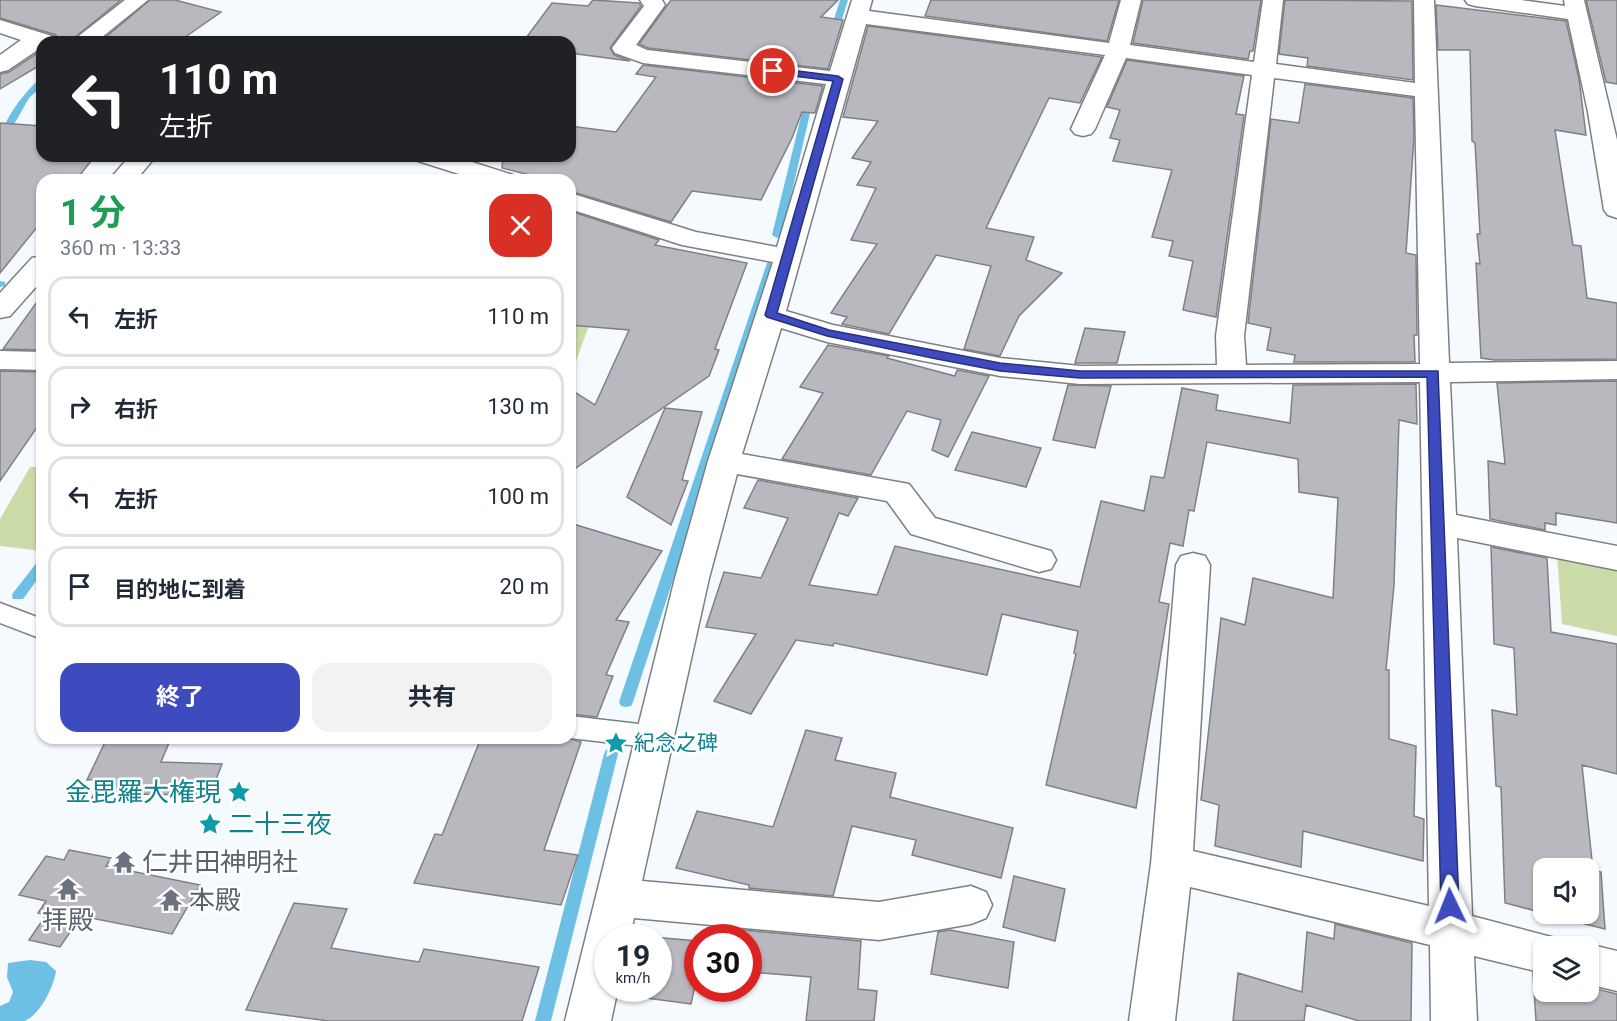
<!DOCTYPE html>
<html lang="ja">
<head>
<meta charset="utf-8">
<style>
	body { margin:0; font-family:Roboto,"Noto Sans JP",sans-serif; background:#f2f2f3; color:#1f2937; height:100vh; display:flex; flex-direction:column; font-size:22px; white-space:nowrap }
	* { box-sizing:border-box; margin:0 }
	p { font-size:20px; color:#747a83 }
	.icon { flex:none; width:33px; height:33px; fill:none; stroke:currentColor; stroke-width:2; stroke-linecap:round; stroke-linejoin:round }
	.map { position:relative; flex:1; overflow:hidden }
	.sheet { position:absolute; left:36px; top:174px; width:540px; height:570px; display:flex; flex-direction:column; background:#fff; border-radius:18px; box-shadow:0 2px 4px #0004 }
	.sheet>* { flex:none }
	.hud { position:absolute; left:36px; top:36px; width:540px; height:126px; border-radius:18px; box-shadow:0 2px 4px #0004; background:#202124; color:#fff; overflow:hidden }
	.controls { position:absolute; left:1533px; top:858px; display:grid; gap:12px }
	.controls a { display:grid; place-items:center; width:66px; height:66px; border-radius:12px; background:#fff; box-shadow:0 2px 4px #0004; font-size:30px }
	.speed { position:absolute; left:594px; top:924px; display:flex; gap:12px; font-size:30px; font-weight:700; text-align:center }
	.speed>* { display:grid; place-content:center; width:78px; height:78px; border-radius:50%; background:#fff; box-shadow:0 2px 4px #0004; line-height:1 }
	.speed small { font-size:15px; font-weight:400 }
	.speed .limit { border:9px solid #d22; background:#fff; color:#111 }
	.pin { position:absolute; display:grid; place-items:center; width:51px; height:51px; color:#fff; margin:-26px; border:3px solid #fff; border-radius:50%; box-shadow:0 2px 6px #0007 }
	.me { position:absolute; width:66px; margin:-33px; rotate:358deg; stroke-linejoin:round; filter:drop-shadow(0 0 4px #0008) }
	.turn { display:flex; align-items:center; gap:21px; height:126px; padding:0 24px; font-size:27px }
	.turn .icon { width:78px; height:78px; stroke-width:2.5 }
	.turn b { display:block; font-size:42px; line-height:51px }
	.round { display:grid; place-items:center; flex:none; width:63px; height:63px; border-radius:18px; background:#f2f2f3 }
	.headline { display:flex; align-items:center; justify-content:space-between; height:102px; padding:0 24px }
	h1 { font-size:36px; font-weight:700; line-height:45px; color:#1e9e55 }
	.primary-button { display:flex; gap:12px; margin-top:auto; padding:12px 24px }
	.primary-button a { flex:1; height:69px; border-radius:18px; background:#3e4bbf; color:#fff; font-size:24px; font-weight:700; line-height:69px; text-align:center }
	.primary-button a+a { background:#f2f2f3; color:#1f2937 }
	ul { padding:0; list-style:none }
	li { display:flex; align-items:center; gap:18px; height:81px; margin:0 12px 9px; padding:0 12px; border:3px solid #e0e1e3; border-radius:18px }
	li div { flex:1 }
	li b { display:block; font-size:22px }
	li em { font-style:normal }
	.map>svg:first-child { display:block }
	.green { fill:#cbdca8 }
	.water { fill:#6dc0e4 }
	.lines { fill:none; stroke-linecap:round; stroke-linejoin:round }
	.stream { fill:#6dc0e4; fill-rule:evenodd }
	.building { fill:#bab8bf; stroke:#817f86; stroke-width:1.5 }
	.service-casing { stroke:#7b8085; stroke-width:3 }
	.minor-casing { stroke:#7b8085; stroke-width:3 }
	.service { fill:#fff; fill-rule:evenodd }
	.minor { fill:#fff; fill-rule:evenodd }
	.route { fill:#3e4bbf; stroke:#28317c; stroke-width:1.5 }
	.labels { text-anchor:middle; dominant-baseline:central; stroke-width:5; stroke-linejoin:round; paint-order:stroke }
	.culture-label { font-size:21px; fill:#0d838f; stroke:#fff; text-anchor:start }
	.near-culture-label { font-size:26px; fill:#0d838f; stroke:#fff; text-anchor:end }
	.near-worship-label { font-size:26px; fill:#5b616d; stroke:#fff; text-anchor:start }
</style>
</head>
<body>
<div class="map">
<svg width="1617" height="1021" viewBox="0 0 1617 1021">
	<rect width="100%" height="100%" fill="#f5faff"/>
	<path class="green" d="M 570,298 L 597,304 L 570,377 Z
		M 30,467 L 42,467 L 42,551 L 0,546 L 0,519 Z
		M 1557,554 L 1617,566 L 1617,636 L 1562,624 Z"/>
	<path class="water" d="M 30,960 L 46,962 L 56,971 C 54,986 40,1016 24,1021 C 17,1021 7,1021 0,1021 L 0,1006 L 9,1002 L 13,992 L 7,977 L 8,963 Z"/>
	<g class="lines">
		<path class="stream" d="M 840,0 L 848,0 L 837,35 L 833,37 L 829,35 Z
			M 39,79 L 42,79 L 42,86 L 29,98 L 4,142 L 0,145 C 0,122 23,95 39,79 Z
			M 810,93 L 814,96 L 782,235 L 777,238 L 772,235 L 806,96 Z
			M 772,260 L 777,263 L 633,702 L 631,706 L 626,707 L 621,706 L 619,702 L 767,263 Z
			M 0,281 L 5,282 L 5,286 L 0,287 Z
			M 42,560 L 42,573 L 23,599 L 13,599 L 12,596 L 13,593 L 38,561 Z
			M 611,748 L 616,750 L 618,754 L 551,1021 L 535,1021 L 604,754 L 606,750 Z"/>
	</g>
	<path class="building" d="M 0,0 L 121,0 L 69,42 L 60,42 L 56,35 L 0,18 Z
		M 150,0 L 175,0 L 221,12 L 178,42 L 142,37 L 134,42 L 100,42 Z
		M 593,0 L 639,3 L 641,6 L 610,48 L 614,55 L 630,61 L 570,53 L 570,42 L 523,42 L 552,3 L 588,6 Z
		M 671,0 L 838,0 L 821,17 L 843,20 L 828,69 L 648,48 L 639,44 Z
		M 931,0 L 1119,0 L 1107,41 L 925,16 Z
		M 1143,0 L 1261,0 L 1253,51 L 1250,51 L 1248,59 L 1133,43 Z
		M 1285,0 L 1412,1 L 1413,80 L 1307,66 L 1308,58 L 1279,54 Z
		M 1586,0 L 1617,0 L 1617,84 L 1606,82 Z
		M 1436,5 L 1566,21 L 1579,79 L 1586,135 L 1555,130 L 1573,245 L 1581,246 L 1587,298 L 1617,303 L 1617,359 L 1495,360 L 1481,358 L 1476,263 L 1480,264 L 1477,234 L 1480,234 L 1475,143 L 1472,141 L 1470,50 L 1438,50 Z
		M 868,26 L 1102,57 L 1080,103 L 1049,98 L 986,228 L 1034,237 L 1026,260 L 1062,273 L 1019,316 L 1000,356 L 964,349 L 991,266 L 936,255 L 889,334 L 842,324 L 847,317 L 831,313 L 877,244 L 851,240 L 876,188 L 857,185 L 871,162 L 852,158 L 878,121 L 843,117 Z
		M 42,50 L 42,64 L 0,89 L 0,74 L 9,72 Z
		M 1127,60 L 1244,76 L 1236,114 L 1244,115 L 1216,317 L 1183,310 L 1193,261 L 1169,256 L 1173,241 L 1152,237 L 1172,170 L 1113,161 L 1120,140 L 1110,138 L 1120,110 L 1107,107 Z
		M 643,65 L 823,86 L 815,113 L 802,112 L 792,138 L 761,200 L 692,191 L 671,222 L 570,191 L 570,180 L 550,180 L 502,168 L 503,156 L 570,156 L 570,126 L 616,132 L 656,77 L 636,74 Z
		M 1305,84 L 1413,98 L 1414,137 L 1406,253 L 1416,255 L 1417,335 L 1414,335 L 1415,362 L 1294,362 L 1295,355 L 1267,350 L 1271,328 L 1248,323 L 1271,119 L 1299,123 Z
		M 0,123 L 42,126 L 42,156 L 95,156 L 76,180 L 42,180 L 42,221 L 0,273 Z
		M 570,211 L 659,240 L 655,245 L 747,263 L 715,349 L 719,350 L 709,376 L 570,472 L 570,389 L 595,405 L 629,330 L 570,325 Z
		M 42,295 L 42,350 L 3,349 Z
		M 1085,328 L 1125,332 L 1117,363 L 1075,363 Z
		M 828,345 L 889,356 L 887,358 L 955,376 L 957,370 L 989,376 L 948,457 L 932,450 L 941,420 L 907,411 L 871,475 L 782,459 L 823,393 L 800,387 Z
		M 0,371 L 42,372 L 42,420 L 0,481 Z
		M 1617,381 L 1617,523 L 1556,513 L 1556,525 L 1545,523 L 1545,530 L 1490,519 L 1488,461 L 1505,464 L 1497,383 Z
		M 1416,384 L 1417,424 L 1399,420 L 1394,585 L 1386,670 L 1389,670 L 1389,739 L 1416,746 L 1414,816 L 1424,819 L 1423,861 L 1303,831 L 1301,867 L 1215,846 L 1219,805 L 1201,800 L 1221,618 L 1245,625 L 1253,578 L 1333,598 L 1338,498 L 1299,492 L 1298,459 L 1207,442 L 1194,511 L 1189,510 L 1183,546 L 1170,543 L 1159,602 L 1169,604 L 1136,808 L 1046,785 L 1076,654 L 1074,653 L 1078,631 L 1002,614 L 987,675 L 834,643 L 833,646 L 796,640 L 751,714 L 714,701 L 756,634 L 706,627 L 724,572 L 761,578 L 788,518 L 744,508 L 758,480 L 858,498 L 848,516 L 839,513 L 809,585 L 877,595 L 895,546 L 1080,587 L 1101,501 L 1144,511 L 1151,476 L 1164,478 L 1182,388 L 1218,395 L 1216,410 L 1290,423 L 1293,385 Z
		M 1068,385 L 1111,386 L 1095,448 L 1053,440 Z
		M 665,408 L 702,412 L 682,480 L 688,481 L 671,525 L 627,497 Z
		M 972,432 L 1041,448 L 1026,487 L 955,470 Z
		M 570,523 L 662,551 L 616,620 L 629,622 L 606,675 L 613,676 L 597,717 L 570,714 Z
		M 1491,547 L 1547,558 L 1551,632 L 1617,644 L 1617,774 L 1582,765 L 1593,870 L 1601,872 L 1605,929 L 1546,914 L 1588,914 L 1588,868 L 1544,868 L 1544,913 L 1505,903 L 1501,787 L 1496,786 L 1492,710 L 1517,715 L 1514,648 L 1494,644 Z
		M 806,730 L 842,738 L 835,760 L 896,773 L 890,797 L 1013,828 L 1001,878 L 912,855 L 916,840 L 852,826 L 833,896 L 749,888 L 749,885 L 676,868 L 697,811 L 773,827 Z
		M 107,738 L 171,738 L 161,762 L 222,764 L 210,795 L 130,794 L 128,801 L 91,800 L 100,779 L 87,780 Z
		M 481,738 L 568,738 L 581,742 L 544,850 L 578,855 L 561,905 L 414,883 L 435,834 L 442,835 Z
		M 69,850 L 111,858 L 106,866 L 200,885 L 172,934 L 81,916 L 60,947 L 29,940 L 46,915 L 38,913 L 46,901 L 19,895 L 46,856 L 64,860 Z
		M 1014,876 L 1065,889 L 1055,941 L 1003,927 Z
		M 294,903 L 347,909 L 331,948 L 419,962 L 424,949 L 539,967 L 522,1021 L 329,1021 L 246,1010 Z
		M 1335,924 L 1412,943 L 1411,1021 L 1359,1021 L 1306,1005 L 1304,1021 L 1233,1021 L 1238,973 L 1302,992 L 1307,932 L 1334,939 Z
		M 743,930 L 861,941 L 858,989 L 877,991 L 874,1021 L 806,1021 L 811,977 L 748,972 L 748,938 L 743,938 Z
		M 950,930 L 1014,942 L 1008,988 L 931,974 L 938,932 Z
		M 652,937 L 698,941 L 698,972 L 691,1004 L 639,997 L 641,988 L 658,988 L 658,938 Z
		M 1533,973 L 1544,975 L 1544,992 L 1588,992 L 1588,987 L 1617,994 L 1617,1021 L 1536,1021 Z"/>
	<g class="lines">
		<g class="service-casing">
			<path id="service" d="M 0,603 L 42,619 L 42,639 L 0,623 Z
				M 570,716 L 656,726 L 666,729 L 670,737 L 666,745 L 656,748 L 570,738 Z"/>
		</g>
		<g class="minor-casing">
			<path id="minor" d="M 125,0 L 148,0 L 96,42 L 71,42 Z
				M 640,0 L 662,0 L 665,5 L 636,45 L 647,50 L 830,71 L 852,0 L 872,0 L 869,11 L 1109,43 L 1121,0 L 1141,0 L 1130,45 L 1254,62 L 1263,0 L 1283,0 L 1276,64 L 1415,83 L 1414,0 L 1434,0 L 1449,363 L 1617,361 L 1617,379 L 1450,382 L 1456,515 L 1617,546 L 1617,570 L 1457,538 L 1472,916 L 1559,939 L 1563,946 L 1544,946 L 1544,973 L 1474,956 L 1477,1021 L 1431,1021 L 1430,945 L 1190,887 L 1175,1021 L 1129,1021 L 1151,864 L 1176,565 L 1181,556 L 1193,553 L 1205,556 L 1210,565 L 1193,851 L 1429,906 L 1420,382 L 1080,384 L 1000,376 L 827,342 L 781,328 L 742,454 L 909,484 L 935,518 L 1051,551 L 1056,560 L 1051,569 L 1039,572 L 911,534 L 887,501 L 737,474 L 709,578 L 642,881 L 879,902 L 971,886 L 986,892 L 992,905 L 986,918 L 971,924 L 879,940 L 634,918 L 630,938 L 608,938 L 608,988 L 618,988 L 611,1021 L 565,1021 L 675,578 L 708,461 L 773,262 L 682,245 L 570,209 L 570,193 L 696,232 L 777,247 L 826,84 L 643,63 L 615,53 L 612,48 L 644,6 ZM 866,24 L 1105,55 L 1071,129 L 1075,134 L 1083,136 L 1091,134 L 1095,129 L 1126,58 L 1252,75 L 1216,336 L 1217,365 L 1080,366 L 1000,358 L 833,325 L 786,311 ZM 1274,78 L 1415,96 L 1420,364 L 1246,365 L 1244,336 Z
				M 1465,0 L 1521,0 L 1565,6 L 1564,0 L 1584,0 L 1617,140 L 1617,218 L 1608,215 L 1604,210 L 1588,112 L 1568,19 L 1475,6 L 1468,4 Z
				M 0,20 L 55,37 L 58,42 L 42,42 L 42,47 L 8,70 L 0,72 L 0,55 L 21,40 L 0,33 Z
				M 130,156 L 156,156 L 136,180 L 109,180 Z
				M 415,156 L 453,156 L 513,175 L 517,180 L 478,180 L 418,161 Z
				M 42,256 L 42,280 L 10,316 L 0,318 L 0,293 L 32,258 Z
				M 0,351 L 42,352 L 42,370 L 0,369 Z
				M 1588,944 L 1617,951 L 1617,991 L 1588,984 L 1588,946 L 1581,946 Z"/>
		</g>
		<use href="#service" class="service"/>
		<use href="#minor" class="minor"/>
	</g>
	<path class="route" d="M 773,68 L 838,76 L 843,79 L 777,313 L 829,330 L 1000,363 L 1080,371 L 1438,371 L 1459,906 L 1456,912 L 1450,914 L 1444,912 L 1441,906 L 1427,377 L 1080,378 L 1000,371 L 937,359 L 827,336 L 767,317 L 765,315 L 833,81 L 770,73 L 768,71 Z"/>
	<defs>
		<g id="sight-bare" transform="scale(1.8)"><path d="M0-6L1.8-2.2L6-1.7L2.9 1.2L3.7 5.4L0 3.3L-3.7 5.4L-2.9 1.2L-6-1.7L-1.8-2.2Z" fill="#0f9aa8" stroke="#fff" stroke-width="2.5" paint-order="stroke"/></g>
		<g id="temple-bare" transform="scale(1.8)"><path d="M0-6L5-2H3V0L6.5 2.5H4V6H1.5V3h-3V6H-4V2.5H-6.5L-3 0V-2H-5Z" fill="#6b7280" stroke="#fff" stroke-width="2.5" paint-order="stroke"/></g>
	</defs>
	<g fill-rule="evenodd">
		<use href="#sight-bare" x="616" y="743"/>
		<use href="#sight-bare" x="239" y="792"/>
		<use href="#sight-bare" x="210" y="824"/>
		<use href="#temple-bare" x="124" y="862"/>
		<use href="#temple-bare" x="68" y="889"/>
		<use href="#temple-bare" x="171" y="900"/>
	</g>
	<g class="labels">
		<g class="culture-label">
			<text x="634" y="743">紀念之碑</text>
		</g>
		<g class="near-culture-label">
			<text x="221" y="792">金毘羅大権現</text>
			<text x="228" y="824" text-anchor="start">二十三夜</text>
		</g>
		<g class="near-worship-label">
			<text x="142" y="862">仁井田神明社</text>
			<text x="189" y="900">本殿</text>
			<text x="68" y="920" text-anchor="middle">拝殿</text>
		</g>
	</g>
</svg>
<div class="controls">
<a><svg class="icon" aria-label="sound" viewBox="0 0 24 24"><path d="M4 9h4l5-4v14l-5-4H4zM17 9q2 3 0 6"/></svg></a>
<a><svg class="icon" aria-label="layers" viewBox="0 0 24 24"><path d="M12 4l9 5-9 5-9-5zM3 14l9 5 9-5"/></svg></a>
</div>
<div class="speed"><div>19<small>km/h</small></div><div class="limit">30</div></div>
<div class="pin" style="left:773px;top:71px;background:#d93025"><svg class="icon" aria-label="arrive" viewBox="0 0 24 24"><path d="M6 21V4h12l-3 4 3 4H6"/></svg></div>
<svg class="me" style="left:1450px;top:906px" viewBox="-20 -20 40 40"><path d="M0-17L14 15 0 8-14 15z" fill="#3e4bbf" stroke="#fff" stroke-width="4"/></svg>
<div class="hud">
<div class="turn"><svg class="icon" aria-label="left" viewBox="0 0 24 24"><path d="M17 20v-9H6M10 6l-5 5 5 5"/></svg><div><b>110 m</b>左折</div></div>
</div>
<section class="sheet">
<div class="headline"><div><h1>1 分</h1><p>360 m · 13:33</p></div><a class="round" style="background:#d93025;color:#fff"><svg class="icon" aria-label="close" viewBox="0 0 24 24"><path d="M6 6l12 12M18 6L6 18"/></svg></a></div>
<ul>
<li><svg class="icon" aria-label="left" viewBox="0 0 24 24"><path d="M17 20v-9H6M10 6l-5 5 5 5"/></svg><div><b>左折</b></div><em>110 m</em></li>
<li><svg class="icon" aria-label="right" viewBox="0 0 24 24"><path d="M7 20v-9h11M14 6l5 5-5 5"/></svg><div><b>右折</b></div><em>130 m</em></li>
<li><svg class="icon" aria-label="left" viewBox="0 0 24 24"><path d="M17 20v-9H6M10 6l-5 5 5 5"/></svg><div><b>左折</b></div><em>100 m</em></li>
<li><svg class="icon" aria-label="arrive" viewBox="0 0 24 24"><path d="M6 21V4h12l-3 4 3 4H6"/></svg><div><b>目的地に到着</b></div><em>20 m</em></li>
</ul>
<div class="primary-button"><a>終了</a><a>共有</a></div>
</section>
</div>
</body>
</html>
